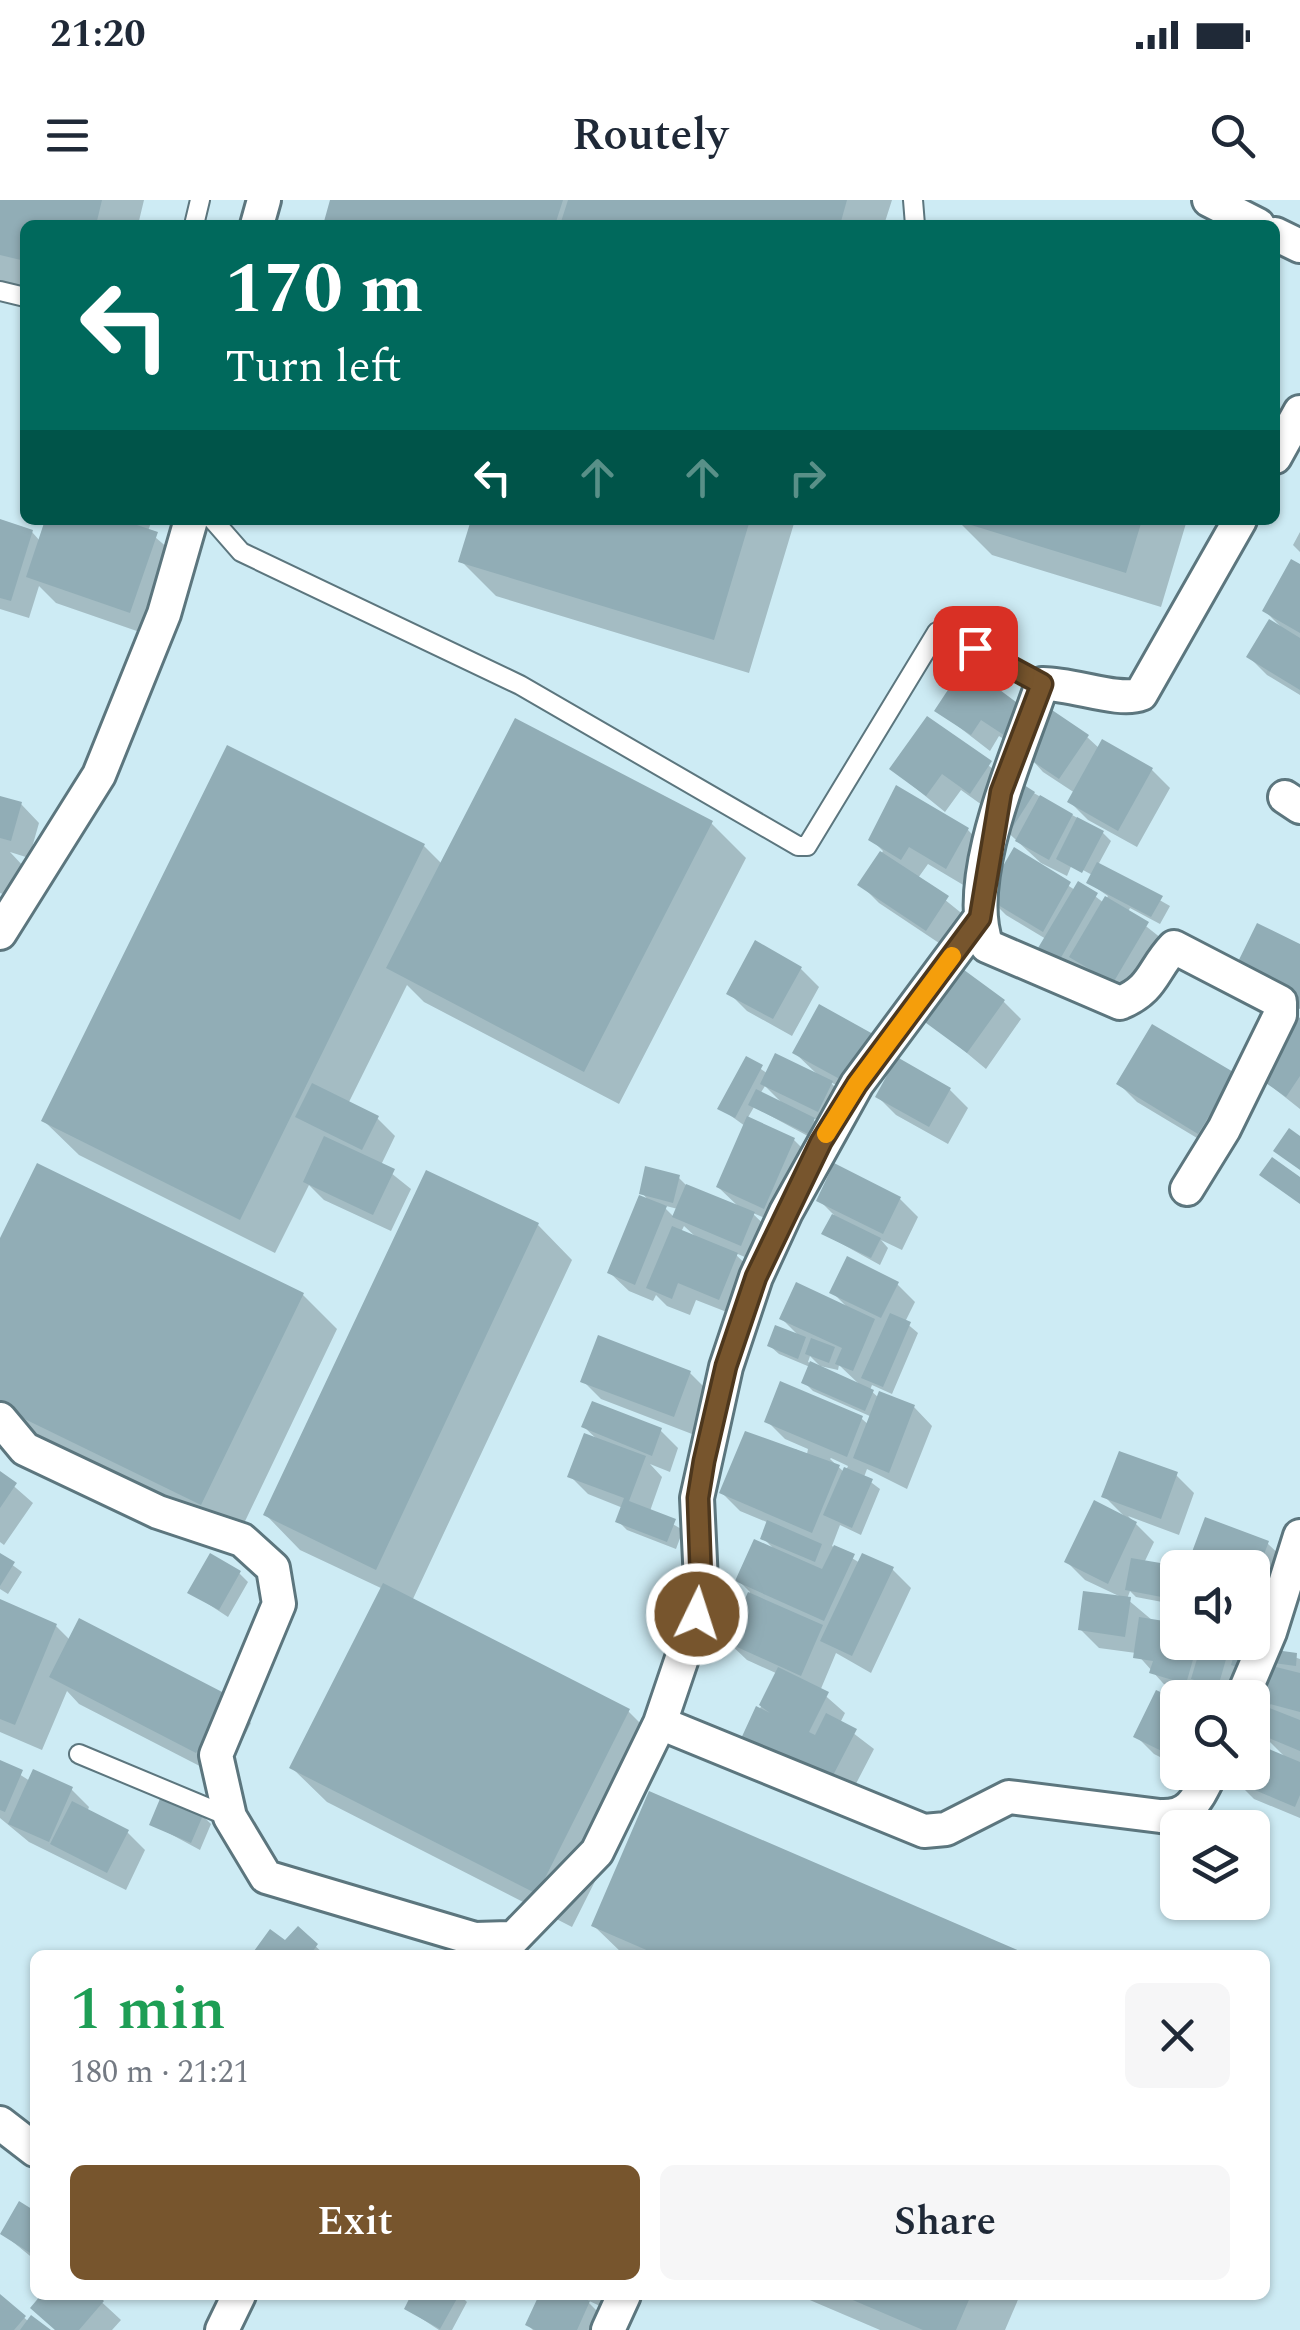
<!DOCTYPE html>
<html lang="en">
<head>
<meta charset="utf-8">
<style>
	body { margin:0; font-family:Spectral,serif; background:#f6f6f7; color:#1f2937; height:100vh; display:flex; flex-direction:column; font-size:38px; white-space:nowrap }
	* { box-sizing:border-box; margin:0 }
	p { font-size:32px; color:#747a83 }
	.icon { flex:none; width:55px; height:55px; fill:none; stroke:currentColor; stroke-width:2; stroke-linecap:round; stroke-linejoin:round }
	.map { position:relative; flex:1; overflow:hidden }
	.panel { position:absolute; left:30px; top:1750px; width:1240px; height:350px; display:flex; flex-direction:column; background:#fff; border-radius:15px; box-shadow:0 2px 8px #0004 }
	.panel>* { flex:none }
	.top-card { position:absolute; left:20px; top:20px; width:1260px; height:305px; border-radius:15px; box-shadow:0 2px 8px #0004; background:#00695c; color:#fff; overflow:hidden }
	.controls { position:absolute; left:1160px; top:1350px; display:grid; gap:20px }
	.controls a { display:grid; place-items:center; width:110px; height:110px; border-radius:15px; background:#fff; box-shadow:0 2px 8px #0004; font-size:50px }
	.pin { position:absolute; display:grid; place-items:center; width:85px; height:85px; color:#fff; margin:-42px; border-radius:20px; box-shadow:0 5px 15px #0006 }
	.me { position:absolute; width:110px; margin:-55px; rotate:4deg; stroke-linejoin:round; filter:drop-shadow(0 0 8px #0008) }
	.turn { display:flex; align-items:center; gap:35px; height:210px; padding:0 40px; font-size:45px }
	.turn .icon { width:130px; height:130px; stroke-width:2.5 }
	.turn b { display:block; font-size:70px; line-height:85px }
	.lanes { display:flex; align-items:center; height:95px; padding:0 40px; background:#0003; justify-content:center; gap:50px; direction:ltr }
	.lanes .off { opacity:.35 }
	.round { display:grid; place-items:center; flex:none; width:105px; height:105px; border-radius:15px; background:#f6f6f7 }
	.head { display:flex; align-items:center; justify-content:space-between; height:170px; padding:0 40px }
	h1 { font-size:60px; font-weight:600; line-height:75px; color:#1e9e55 }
	.cta { display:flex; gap:20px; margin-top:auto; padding:20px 40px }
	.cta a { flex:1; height:115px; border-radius:15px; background:#77552d; color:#fff; font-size:40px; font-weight:600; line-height:115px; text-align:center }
	.cta a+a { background:#f6f6f7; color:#1f2937 }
	.status { display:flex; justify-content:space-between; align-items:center; height:70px; padding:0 50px; background:#fff; direction:ltr }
	.status svg { height:28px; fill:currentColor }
	header { display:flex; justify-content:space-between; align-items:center; height:130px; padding:0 40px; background:#fff; font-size:45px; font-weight:600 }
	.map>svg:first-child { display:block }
	.shadow { fill:#0003; fill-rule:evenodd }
	.building { fill:#91adb6 }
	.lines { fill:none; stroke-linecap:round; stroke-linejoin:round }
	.service-casing { stroke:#5c767e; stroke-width:22 }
	.minor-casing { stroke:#5c767e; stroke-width:38 }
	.service { stroke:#fff; stroke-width:18 }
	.minor { stroke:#fff; stroke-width:32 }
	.route-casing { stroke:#4d371d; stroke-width:25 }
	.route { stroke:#77552d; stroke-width:18 }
	.slow { stroke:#f59e0b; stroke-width:18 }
</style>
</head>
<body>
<div class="status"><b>21:20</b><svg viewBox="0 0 49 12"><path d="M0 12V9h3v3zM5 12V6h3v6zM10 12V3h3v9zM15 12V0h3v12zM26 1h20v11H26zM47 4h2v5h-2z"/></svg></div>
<header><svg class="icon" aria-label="menu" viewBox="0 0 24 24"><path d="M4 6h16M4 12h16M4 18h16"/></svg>Routely<svg class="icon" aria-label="search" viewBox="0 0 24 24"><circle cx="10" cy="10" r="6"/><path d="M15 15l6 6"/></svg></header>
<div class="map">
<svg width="1300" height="2130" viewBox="0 0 1300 2130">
	<rect width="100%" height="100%" fill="#cdebf4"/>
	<path class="shadow" d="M 0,0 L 144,0 L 138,25 L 25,25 L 25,86 L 0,81 Z
		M 333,0 L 892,0 L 884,25 L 326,25 Z
		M 47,320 L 152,320 L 148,331 L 183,361 L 157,438 L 56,403 L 39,386 L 29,418 L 0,409 L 0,322 L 32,332 L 40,341 Z
		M 468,320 L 795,320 L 749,473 L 496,396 L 461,361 L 473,321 Z
		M 957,320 L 1187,320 L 1161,407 L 992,355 Z
		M 1300,332 L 1300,352 L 1293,345 Z
		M 1300,367 L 1300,495 L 1267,475 L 1249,457 L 1282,428 L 1265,411 Z
		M 937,510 L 1026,513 L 1087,537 L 1100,549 L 1103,543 L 1152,570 L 1170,588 L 1137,647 L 1088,620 L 1070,602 L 1075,593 L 1043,572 L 1026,553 L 999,536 L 990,551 Z
		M 928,520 L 1009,581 L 989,610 L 961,590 L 945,612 L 892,569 Z
		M 1025,588 L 1102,632 L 1111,641 L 1098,665 L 1170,706 L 1160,724 L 1130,708 L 1128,712 L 1166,742 L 1132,799 L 1083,768 L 1078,777 L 1059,766 L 1041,748 L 1046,739 L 1006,715 L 988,697 L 1015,651 L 1075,690 L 1079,684 L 1104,703 L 1108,696 L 1089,683 L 1094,676 L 1072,664 L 1067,676 L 1041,663 L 1001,626 Z
		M 897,589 L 968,630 L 986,649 L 965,686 L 928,664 L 918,678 L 965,716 L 945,747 L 879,703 L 861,685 L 883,651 L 871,639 Z
		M 0,599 L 21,604 L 39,623 L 29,658 L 10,652 L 25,668 L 15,698 L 0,693 Z
		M 711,623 L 746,658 L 619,904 L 424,802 L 407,785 L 348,904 L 377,918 L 395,936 L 381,965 L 411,989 L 391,1031 L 324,1000 L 309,985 L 275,1053 L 79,955 L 44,921 L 424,646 L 442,664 Z
		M 801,769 L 819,787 L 792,836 L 747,811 L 729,793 Z
		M 1003,801 L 1021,819 L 986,869 L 926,819 Z
		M 1300,821 L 1300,909 L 1256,874 Z
		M 1153,827 L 1251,893 L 1217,950 L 1137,902 L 1119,884 Z
		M 872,836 L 890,854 L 866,899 L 830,882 L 850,902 L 837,929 L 811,917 L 822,929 L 817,941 L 754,907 L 747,919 L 794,940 L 812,958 L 782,1026 L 751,1012 L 772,1032 L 759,1063 L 733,1052 L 755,1073 L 737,1116 L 696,1100 L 690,1115 L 667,1106 L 656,1095 L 653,1101 L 629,1091 L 610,1073 L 650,1002 L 642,993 L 679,978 L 688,987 L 741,1009 L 718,987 L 745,926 L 720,908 L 747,859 L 768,874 L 819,876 L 795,853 ZM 765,886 L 784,905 L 760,894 ZM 662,1005 L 678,1009 L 675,1018 ZM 684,1026 L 697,1038 L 681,1032 Z
		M 950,890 L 968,908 L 948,944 L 896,915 L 878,897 Z
		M 900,999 L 918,1017 L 902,1050 L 881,1040 L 888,1048 L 880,1065 L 824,1034 L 834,1015 L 819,1000 Z
		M 538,1025 L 572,1060 L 412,1401 L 628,1511 L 663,1546 L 572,1727 L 327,1602 L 292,1568 L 383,1389 L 300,1350 L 266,1315 Z
		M 0,1044 L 303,1095 L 337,1129 L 237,1338 L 32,1239 L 0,1206 Z
		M 897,1084 L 915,1102 L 905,1122 L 918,1133 L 892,1194 L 872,1185 L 870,1190 L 879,1198 L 914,1207 L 932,1226 L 907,1289 L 867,1269 L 864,1277 L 880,1289 L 861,1335 L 840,1325 L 832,1346 L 860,1363 L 892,1369 L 911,1388 L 871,1473 L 836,1453 L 820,1491 L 845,1513 L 840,1523 L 874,1549 L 846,1603 L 742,1543 L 778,1474 L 747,1460 L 728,1442 L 750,1392 L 738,1380 L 775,1350 L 763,1338 L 769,1323 L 740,1311 L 722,1293 L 795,1249 L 807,1254 L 808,1249 L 785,1239 L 767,1221 L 862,1219 L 869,1225 L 872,1217 L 813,1191 L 804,1182 L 810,1167 L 779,1154 L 770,1146 L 801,1138 L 782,1119 L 849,1109 L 832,1092 ZM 810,1156 L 820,1166 L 838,1170 L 839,1165 L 860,1185 L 808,1162 ZM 831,1258 L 848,1266 L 845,1273 L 830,1259 Z
		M 690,1173 L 708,1191 L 692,1234 L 601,1199 L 583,1181 Z
		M 584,1227 L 660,1230 L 678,1248 L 670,1272 L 650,1264 L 662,1277 L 650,1311 L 683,1330 L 676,1349 L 627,1330 L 618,1321 L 623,1308 L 588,1294 L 570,1276 L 599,1241 Z
		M 0,1274 L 33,1303 L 4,1345 L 0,1342 Z
		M 1176,1275 L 1194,1293 L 1179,1335 L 1128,1316 L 1154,1342 L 1144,1363 L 1178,1369 L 1178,1405 L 1136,1397 L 1130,1391 L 1127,1399 L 1178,1442 L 1252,1442 L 1300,1459 L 1300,1618 L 1254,1599 L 1236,1581 L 1286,1558 L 1260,1532 L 1270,1506 L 1265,1501 L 1275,1466 L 1267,1459 L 1238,1498 L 1215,1498 L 1207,1491 L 1205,1498 L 1194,1498 L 1170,1491 L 1136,1453 L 1099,1448 L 1080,1429 L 1121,1397 L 1085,1380 L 1067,1362 L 1127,1319 L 1104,1296 Z
		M 1267,1343 L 1286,1361 L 1268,1409 L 1252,1403 L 1252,1368 Z
		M 0,1356 L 22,1372 L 8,1394 L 0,1389 Z
		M 239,1373 L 248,1382 L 228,1417 L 190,1392 Z
		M 0,1402 L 56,1426 L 71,1441 L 224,1496 L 251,1523 L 223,1578 L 79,1504 L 67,1491 L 42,1550 L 0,1532 Z
		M 1178,1503 L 1178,1566 L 1154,1554 L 1136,1536 Z
		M 0,1562 L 30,1581 L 71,1589 L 89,1607 L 87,1612 L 127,1632 L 145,1650 L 126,1690 L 29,1642 L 0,1618 Z
		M 202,1615 L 211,1624 L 200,1650 L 152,1624 Z
		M 594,1726 L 1023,1755 L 624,1755 Z
		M 298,1730 L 325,1755 L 254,1755 L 285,1744 Z
		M 35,2014 L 35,2060 L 2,2033 Z
		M 45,2095 L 94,2095 L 121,2120 L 112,2130 L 55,2130 Z
		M 414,2095 L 460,2095 L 467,2102 L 452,2130 L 439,2130 L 407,2109 Z
		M 531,2095 L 606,2095 L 600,2106 L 585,2099 L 607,2121 L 603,2130 L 533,2130 L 528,2125 L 540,2099 Z
		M 798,2095 L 1020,2095 L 1005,2130 L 880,2130 Z
		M 1,2097 L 29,2122 L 46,2130 L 0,2130 Z"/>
	<path class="building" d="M 0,0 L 102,0 L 96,25 L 25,25 L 25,61 L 0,55 Z
		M 330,0 L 563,0 L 555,25 L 323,25 Z
		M 568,0 L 847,0 L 840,25 L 560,25 Z
		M 0,319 L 33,330 L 11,401 L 0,398 Z
		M 45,320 L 122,320 L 158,332 L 130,413 L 26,377 Z
		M 471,320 L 750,320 L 714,440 L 458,362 Z
		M 955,320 L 1142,320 L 1126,373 Z
		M 1291,359 L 1300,364 L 1300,433 L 1262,411 Z
		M 1269,419 L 1300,438 L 1300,490 L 1246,457 Z
		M 965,464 L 1028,511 L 1010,539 L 981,520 L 971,535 L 934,511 Z
		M 1052,510 L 1089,535 L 1059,579 L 1022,554 Z
		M 927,516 L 992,561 L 970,594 L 942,574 L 926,596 L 889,569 Z
		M 515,518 L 713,621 L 584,872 L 386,768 Z
		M 1102,539 L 1153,568 L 1118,631 L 1067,602 Z
		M 227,545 L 425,644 L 240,1020 L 41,921 Z
		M 896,585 L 969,628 L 946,669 L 909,647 L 901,660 L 868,640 Z
		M 1024,585 L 1035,592 L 1009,633 L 998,626 Z
		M 1040,595 L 1073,614 L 1049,660 L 1015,641 Z
		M 0,596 L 22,602 L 11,641 L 0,638 Z
		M 1077,617 L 1104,631 L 1082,673 L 1056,659 Z
		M 1014,647 L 1071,682 L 1043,732 L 985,697 Z
		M 880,651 L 949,696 L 926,731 L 857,685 Z
		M 1097,662 L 1163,696 L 1151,717 L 1086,683 Z
		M 1078,681 L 1098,693 L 1059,761 L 1038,748 Z
		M 1105,696 L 1149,722 L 1113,783 L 1069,757 Z
		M 1257,723 L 1300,744 L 1300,809 L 1232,774 Z
		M 755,740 L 802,767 L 773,819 L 726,794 Z
		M 960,767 L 1005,800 L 967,853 L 922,820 Z
		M 819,804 L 873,834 L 847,883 L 792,853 Z
		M 1293,813 L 1300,818 L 1300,876 L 1286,897 L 1253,874 Z
		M 1152,824 L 1235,873 L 1198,934 L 1116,884 Z
		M 775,853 L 833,881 L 818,912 L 760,884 Z
		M 746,856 L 763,865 L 735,918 L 717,909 Z
		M 897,857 L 951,888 L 929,927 L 875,897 Z
		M 312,883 L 379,916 L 362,950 L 295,917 Z
		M 756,889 L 815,918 L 808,934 L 748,905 Z
		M 747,916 L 795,938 L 764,1009 L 716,987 Z
		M 1289,928 L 1300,936 L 1300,970 L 1273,951 Z
		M 324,936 L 395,969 L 373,1015 L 303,982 Z
		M 1272,957 L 1300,977 L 1300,1004 L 1259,975 Z
		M 37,963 L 304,1093 L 201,1305 L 0,1207 L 0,1038 Z
		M 834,963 L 901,997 L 883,1034 L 816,1001 Z
		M 645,966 L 680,975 L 673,1003 L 639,994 Z
		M 426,970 L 539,1023 L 376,1370 L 263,1315 Z
		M 686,984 L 755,1012 L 741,1046 L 672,1017 Z
		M 639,995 L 667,1006 L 635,1085 L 607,1073 Z
		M 832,1014 L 881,1038 L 871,1058 L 821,1034 Z
		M 672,1026 L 738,1053 L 719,1100 L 678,1083 L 672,1099 L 646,1088 Z
		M 847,1056 L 899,1082 L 881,1118 L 829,1093 Z
		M 796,1082 L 875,1119 L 853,1171 L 835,1164 L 842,1148 L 779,1119 Z
		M 890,1113 L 911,1122 L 883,1187 L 861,1178 Z
		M 775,1125 L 806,1137 L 798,1159 L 767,1146 Z
		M 598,1135 L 691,1171 L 674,1217 L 580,1182 Z
		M 811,1138 L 835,1147 L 829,1163 L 805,1154 Z
		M 810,1161 L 874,1190 L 865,1211 L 801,1183 Z
		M 780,1181 L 863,1216 L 847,1257 L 764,1222 Z
		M 879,1191 L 915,1205 L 889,1273 L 853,1258 Z
		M 592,1201 L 662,1228 L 652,1256 L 581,1227 Z
		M 745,1231 L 840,1265 L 812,1333 L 719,1293 Z
		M 584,1233 L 646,1256 L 629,1301 L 676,1319 L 667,1342 L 615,1322 L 624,1298 L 567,1277 Z
		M 1119,1251 L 1178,1272 L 1161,1319 L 1101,1297 Z
		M 844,1267 L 873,1279 L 852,1328 L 823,1315 Z
		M 0,1271 L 17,1283 L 0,1308 Z
		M 1094,1300 L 1137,1322 L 1108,1384 L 1064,1362 Z
		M 1205,1317 L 1269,1341 L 1253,1384 L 1252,1368 L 1186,1368 Z
		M 767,1320 L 822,1344 L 815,1362 L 760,1339 Z
		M 754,1339 L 822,1369 L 834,1345 L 855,1354 L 824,1421 L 735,1381 Z
		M 0,1353 L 15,1362 L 0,1386 Z
		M 210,1353 L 241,1371 L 219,1410 L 187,1393 Z
		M 862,1353 L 894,1367 L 852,1456 L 820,1441 Z
		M 1131,1358 L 1178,1366 L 1172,1399 L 1125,1390 Z
		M 383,1383 L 630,1509 L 537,1694 L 289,1568 Z
		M 1083,1391 L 1131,1397 L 1125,1437 L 1078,1430 Z
		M 748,1392 L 823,1425 L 801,1476 L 726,1442 Z
		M 0,1399 L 57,1424 L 15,1525 L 0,1519 Z
		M 1166,1412 L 1178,1415 L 1178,1442 L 1198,1442 L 1186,1484 L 1149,1473 L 1153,1461 L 1133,1458 L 1139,1417 L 1164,1421 Z
		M 79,1418 L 226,1494 L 196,1553 L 49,1477 Z
		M 1202,1442 L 1231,1442 L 1218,1487 L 1191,1479 Z
		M 1238,1442 L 1252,1442 L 1253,1472 L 1231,1465 Z
		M 1269,1449 L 1297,1453 L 1296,1466 L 1267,1462 Z
		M 1272,1466 L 1300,1473 L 1300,1512 L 1262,1502 Z
		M 778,1467 L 829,1492 L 809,1532 L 815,1535 L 826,1513 L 857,1529 L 827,1587 L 739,1543 L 756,1506 L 770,1513 L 759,1505 Z
		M 1156,1490 L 1178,1500 L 1178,1559 L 1133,1537 Z
		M 1267,1507 L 1300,1520 L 1300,1551 L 1257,1533 Z
		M 1252,1542 L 1300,1562 L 1300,1595 L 1295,1607 L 1233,1581 L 1237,1572 L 1252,1572 Z
		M 0,1560 L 23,1570 L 5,1612 L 0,1610 Z
		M 33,1569 L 73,1587 L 49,1642 L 8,1624 Z
		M 649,1591 L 1029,1755 L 658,1755 L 591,1726 Z
		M 162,1594 L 204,1613 L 191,1643 L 149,1625 Z
		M 72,1601 L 129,1630 L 107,1673 L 50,1644 Z
		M 298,1726 L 318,1744 L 310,1755 L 251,1755 L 270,1729 L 285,1740 Z
		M 19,2001 L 35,2011 L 35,2056 L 0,2034 Z
		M 0,2094 L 26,2116 L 14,2130 L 0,2130 Z
		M 41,2095 L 98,2095 L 104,2101 L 79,2130 L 55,2130 L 30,2108 Z
		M 411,2095 L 459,2095 L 440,2129 L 404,2109 Z
		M 539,2095 L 577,2095 L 590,2101 L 577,2130 L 535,2130 L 525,2125 Z
		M 841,2095 L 971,2095 L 956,2130 L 923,2130 Z
		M 31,2115 L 51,2130 L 20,2130 Z"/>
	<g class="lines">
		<g class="service-casing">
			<path id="service" d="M 913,0 L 915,25
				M 194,25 L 200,0
				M 0,91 L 25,97
				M 213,320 L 241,352 L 520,485 L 798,646 L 807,646 L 937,432 L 1042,484
				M 79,1554 L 230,1617"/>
		</g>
		<g class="minor-casing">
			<path id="minor" d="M 1209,0 L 1258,25
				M 257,25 L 264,0
				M 1275,34 L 1300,46
				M 1275,257 L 1300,212
				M 1285,597 L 1300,607
				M 0,733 L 99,575 L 164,414 L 191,320
				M 1187,989 L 1224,929 L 1280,815 L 1280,802 L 1174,747 C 1152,770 1154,789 1120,803 L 987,746 C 961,678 1020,551 1042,484 C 1071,483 1119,503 1141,494 L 1240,320
				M 0,1219 L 25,1249 L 158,1312 L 242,1340 L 273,1368 L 279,1404 L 216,1555 L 230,1617 L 266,1677 L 475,1739 L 509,1738
				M 1242,1498 L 1270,1432 L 1300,1336
				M 660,1523 L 924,1631 L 946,1629 L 1009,1597 L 1160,1616 C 1191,1618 1198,1597 1211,1572
				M 497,1755 L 597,1652 L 660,1523 L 697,1414 L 701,1382 L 697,1298 L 726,1167 L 756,1077 L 786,1012 L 857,884 L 980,718
				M 0,1923 L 35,1950
				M 222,2130 L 239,2095
				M 608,2130 L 624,2095"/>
		</g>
		<use href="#service" class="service"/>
		<use href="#minor" class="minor"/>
	</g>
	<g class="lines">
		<g class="route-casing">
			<path id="route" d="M 697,1414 L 701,1382 L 698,1298 L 704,1261 L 726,1166 L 756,1077 L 821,942 L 857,884 L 980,718 L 1001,592 L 1042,484 L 975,448"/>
		</g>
		<use href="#route" class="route"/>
		<path class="slow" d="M 826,934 L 857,884 L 952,756"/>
	</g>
</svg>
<div class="controls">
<a><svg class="icon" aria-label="sound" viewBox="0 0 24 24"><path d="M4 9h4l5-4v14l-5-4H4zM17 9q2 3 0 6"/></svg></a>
<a><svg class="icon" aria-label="search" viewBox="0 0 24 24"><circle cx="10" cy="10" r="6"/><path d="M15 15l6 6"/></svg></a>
<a><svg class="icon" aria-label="layers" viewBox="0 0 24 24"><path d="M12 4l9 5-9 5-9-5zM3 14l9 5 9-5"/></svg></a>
</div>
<div class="pin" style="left:975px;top:448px;background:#d93025"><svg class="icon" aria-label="arrive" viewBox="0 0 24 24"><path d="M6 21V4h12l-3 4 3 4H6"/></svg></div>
<svg class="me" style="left:697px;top:1414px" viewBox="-20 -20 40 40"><circle r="17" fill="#77552d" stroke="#fff" stroke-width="3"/><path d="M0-11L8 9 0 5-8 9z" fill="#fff"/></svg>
<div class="top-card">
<div class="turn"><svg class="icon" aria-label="left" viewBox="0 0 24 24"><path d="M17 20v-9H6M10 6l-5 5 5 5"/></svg><div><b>170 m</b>Turn left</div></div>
<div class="lanes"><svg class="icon" aria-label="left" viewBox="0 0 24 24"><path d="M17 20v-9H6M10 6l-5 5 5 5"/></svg><svg class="icon off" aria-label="ahead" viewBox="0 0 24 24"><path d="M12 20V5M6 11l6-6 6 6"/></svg><svg class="icon off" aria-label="ahead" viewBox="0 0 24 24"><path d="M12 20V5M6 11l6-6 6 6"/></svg><svg class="icon off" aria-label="right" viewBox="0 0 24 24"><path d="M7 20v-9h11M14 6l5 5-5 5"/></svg></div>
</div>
<section class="panel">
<div class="head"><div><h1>1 min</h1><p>180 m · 21:21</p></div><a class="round"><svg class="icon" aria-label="close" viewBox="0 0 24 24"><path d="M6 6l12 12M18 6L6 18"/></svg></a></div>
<div class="cta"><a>Exit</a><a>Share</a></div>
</section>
</div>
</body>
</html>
